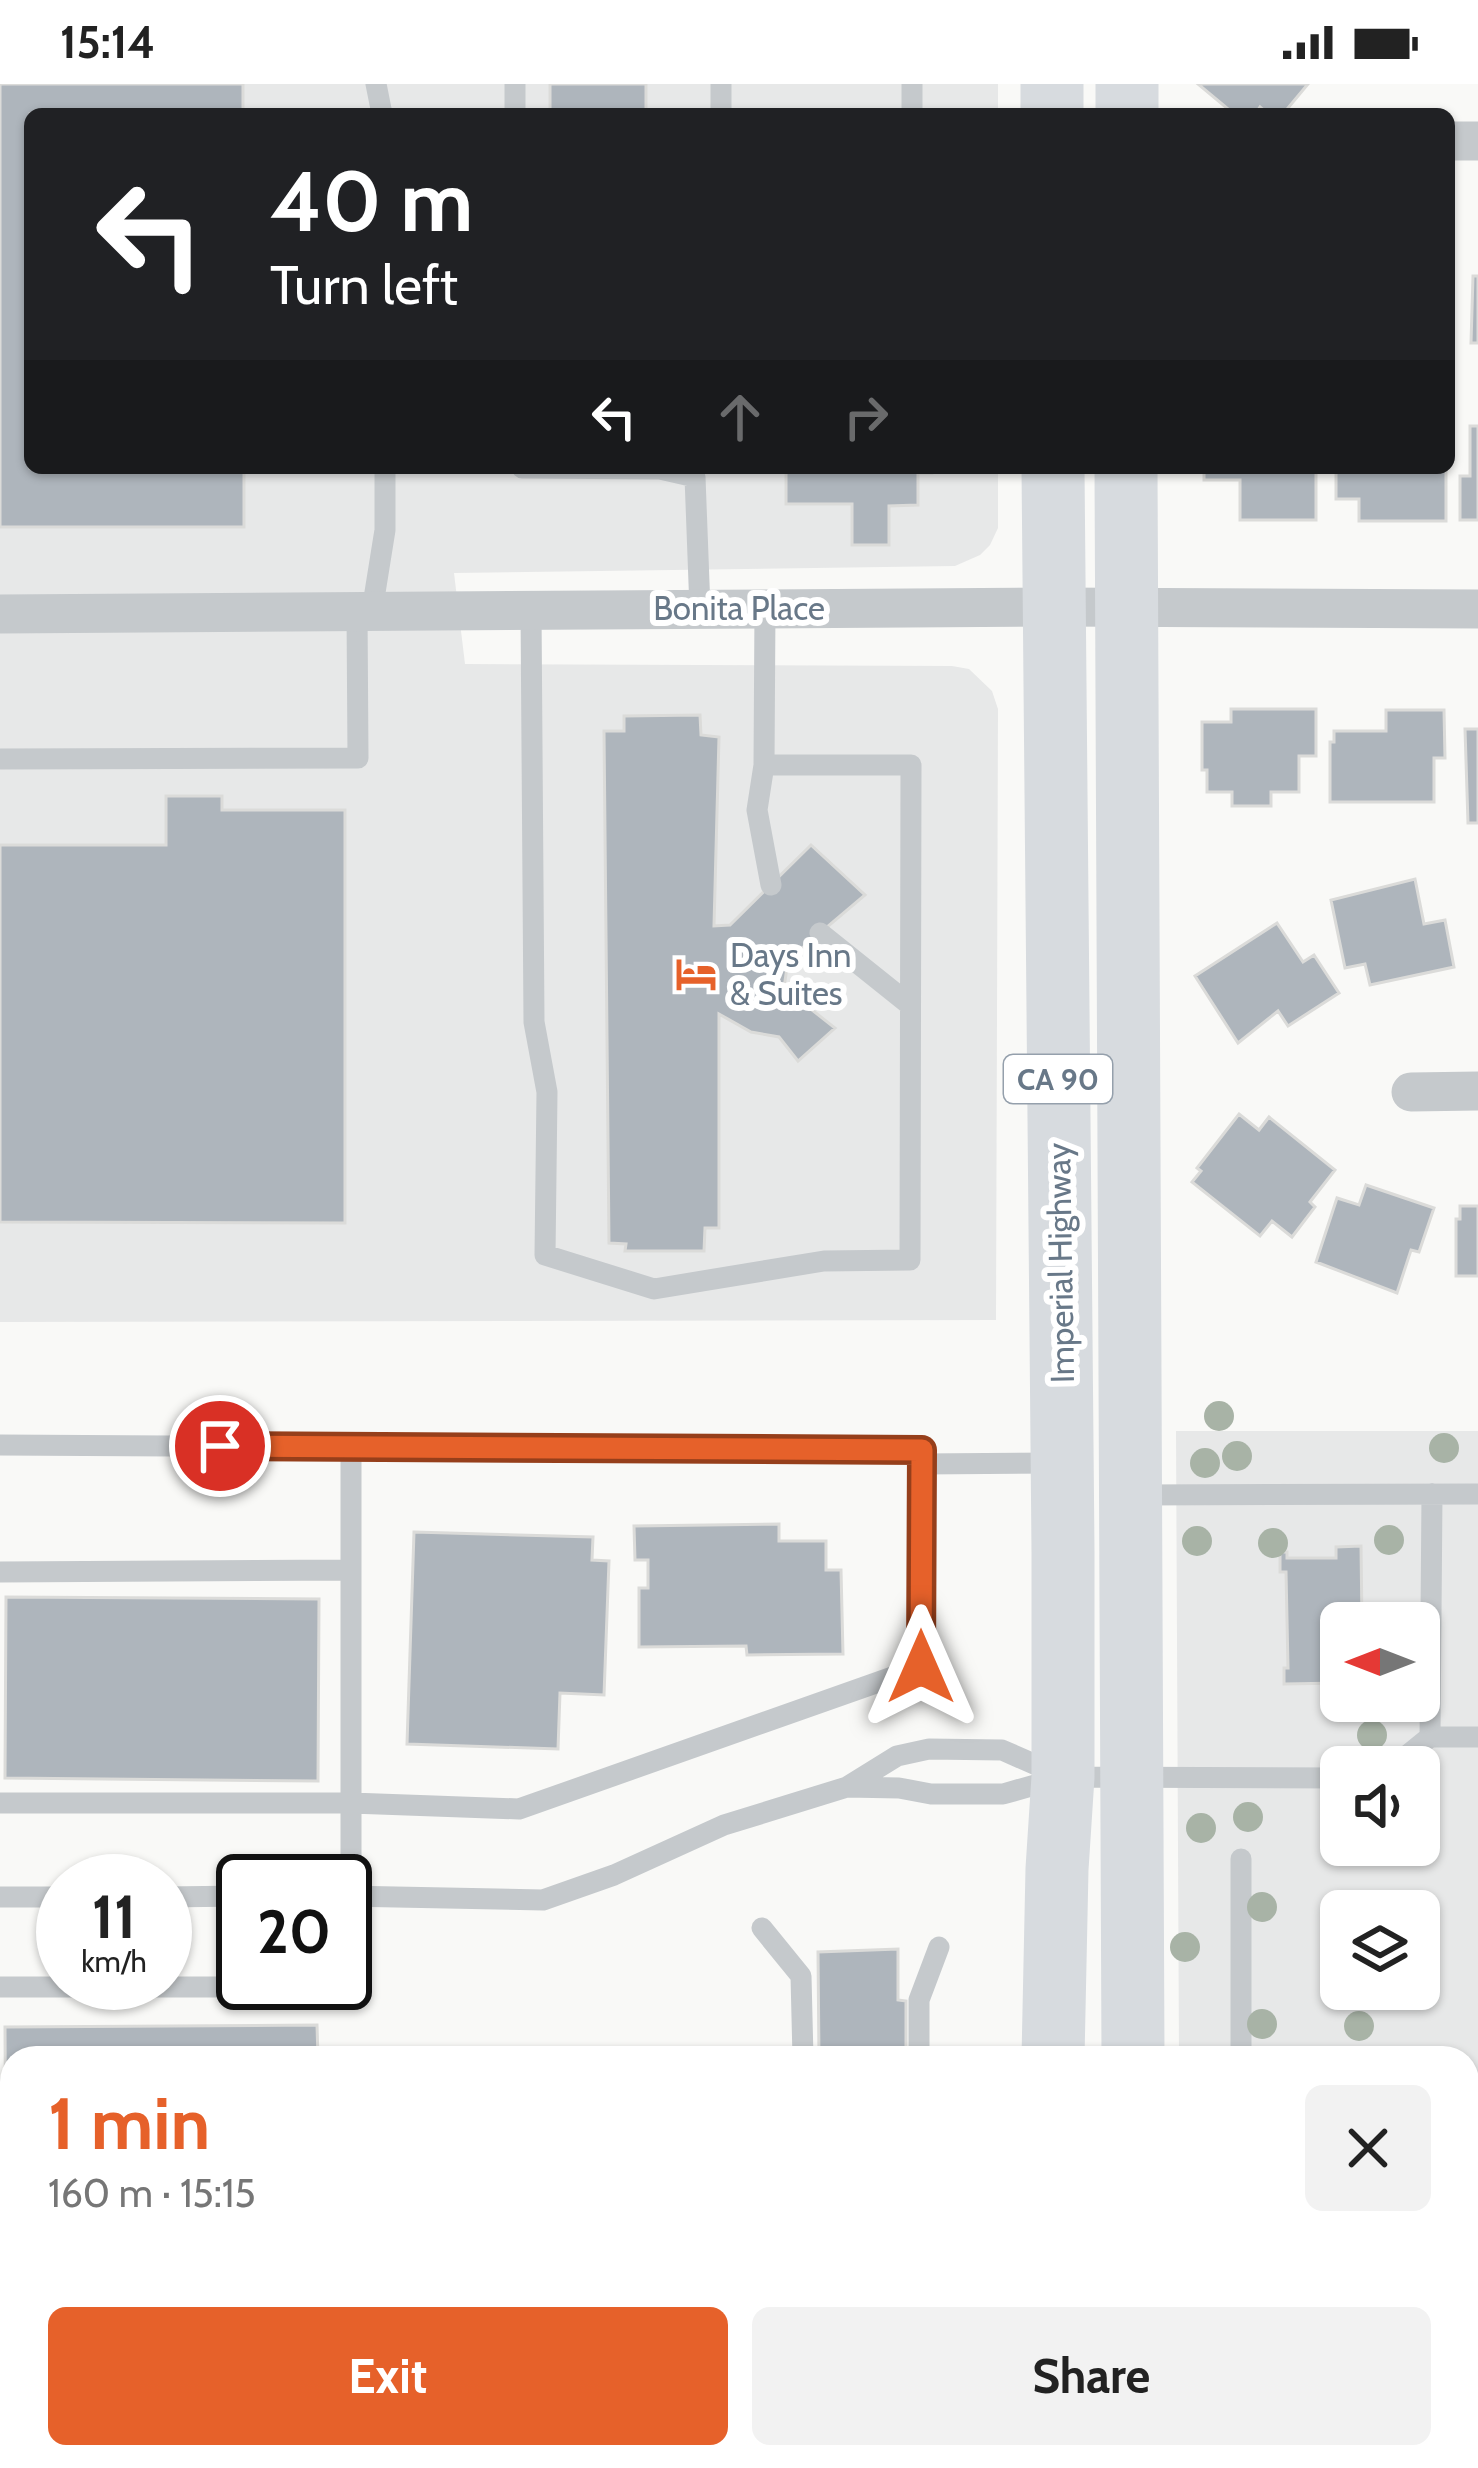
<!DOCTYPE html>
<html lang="en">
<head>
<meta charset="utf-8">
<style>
	body { margin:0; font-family:Cabin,sans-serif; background:#f2f2f2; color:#222; height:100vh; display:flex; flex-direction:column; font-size:45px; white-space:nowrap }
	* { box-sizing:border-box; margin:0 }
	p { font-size:39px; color:#767676 }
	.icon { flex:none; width:66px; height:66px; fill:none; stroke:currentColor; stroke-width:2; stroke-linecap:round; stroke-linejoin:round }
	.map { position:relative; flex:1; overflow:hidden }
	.side { position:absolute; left:0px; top:1962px; width:1479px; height:423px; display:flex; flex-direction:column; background:#fff; border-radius:36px 36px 0 0; box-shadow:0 3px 9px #0004 }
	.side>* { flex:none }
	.hud { position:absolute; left:24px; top:24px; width:1431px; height:366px; border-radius:18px; box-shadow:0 3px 9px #0004; background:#202124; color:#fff; overflow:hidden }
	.needle { width:78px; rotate:270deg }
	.tools { position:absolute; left:1320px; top:1518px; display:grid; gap:24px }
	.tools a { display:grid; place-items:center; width:120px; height:120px; border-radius:18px; background:#fff; box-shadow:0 3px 9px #0004; font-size:60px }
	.speed { position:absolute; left:36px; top:1770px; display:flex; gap:24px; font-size:60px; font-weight:700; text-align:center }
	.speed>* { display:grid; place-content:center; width:156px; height:156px; border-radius:50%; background:#fff; box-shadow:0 3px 9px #0004; line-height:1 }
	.speed small { font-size:30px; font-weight:400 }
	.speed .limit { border:6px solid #111; border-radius:18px; background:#fff; color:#111 }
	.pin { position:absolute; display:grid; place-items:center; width:102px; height:102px; color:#fff; margin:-51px; border:6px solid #fff; border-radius:50%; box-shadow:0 3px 12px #0007 }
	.me { position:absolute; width:132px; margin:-66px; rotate:0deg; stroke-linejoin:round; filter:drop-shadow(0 0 9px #0008) }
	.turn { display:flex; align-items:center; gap:42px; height:252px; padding:0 48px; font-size:54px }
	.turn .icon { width:156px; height:156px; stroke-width:2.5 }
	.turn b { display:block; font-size:84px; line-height:102px }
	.lanes { display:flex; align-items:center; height:114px; padding:0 48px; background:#0003; justify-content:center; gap:60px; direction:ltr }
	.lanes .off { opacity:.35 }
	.round { display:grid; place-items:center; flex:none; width:126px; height:126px; border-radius:18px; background:#f2f2f2 }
	.summary { display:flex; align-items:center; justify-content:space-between; height:204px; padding:0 48px }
	h1 { font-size:72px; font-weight:700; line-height:90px; color:#e6612a }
	.primary-button { display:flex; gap:24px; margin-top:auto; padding:24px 48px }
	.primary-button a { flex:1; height:138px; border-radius:18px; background:#e6612a; color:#fff; font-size:48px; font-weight:700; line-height:138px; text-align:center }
	.primary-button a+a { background:#f2f2f2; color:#222 }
	.status { display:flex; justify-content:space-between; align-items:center; height:84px; padding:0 60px; background:#fff; direction:ltr }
	.status svg { height:33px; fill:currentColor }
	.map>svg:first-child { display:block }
	.built { fill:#e7e8e8; fill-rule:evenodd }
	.building { fill:#aeb5bc; stroke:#dbdbd9; stroke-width:3 }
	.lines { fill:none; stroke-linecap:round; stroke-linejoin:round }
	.service { stroke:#c5c9cc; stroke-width:21 }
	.minor { stroke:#c5c9cc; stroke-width:39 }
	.primary { stroke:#d7dbdf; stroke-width:63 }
	.tree { fill:#a8b3a6 }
	.route-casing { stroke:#963f1b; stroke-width:30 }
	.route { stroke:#e6612a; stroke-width:21 }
	.labels { text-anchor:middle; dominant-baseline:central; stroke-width:12; stroke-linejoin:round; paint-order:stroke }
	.shield { fill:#fff; stroke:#95a0ac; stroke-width:3 }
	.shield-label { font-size:30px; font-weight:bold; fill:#687888 }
	.street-label { font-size:33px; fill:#687888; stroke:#fff }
	.poi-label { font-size:33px; fill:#687888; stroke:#fff; text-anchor:start }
</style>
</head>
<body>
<div class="status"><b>15:14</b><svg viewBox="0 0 49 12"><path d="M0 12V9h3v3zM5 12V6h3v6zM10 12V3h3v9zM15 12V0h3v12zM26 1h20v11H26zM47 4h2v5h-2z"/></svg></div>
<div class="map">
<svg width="1478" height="2384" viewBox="0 0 1478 2384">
	<rect width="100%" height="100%" fill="#f9f9f7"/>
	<path class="built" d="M 0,0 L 998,0 L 998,30 L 30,30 L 30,384 L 998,384 L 998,444 L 990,461 L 980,471 L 955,482 L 454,489 L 465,580 L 952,582 L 969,585 L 992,607 L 998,625 L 996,1236 L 0,1238 Z
		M 1176,1347 L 1478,1347 L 1478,2384 L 1180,2384 L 1180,2373 L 1467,2373 L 1467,1974 L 1179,1974 ZM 1341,1539 L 1419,1539 L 1419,1617 L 1341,1617 ZM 1341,1683 L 1419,1683 L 1419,1761 L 1341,1761 ZM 1341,1827 L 1419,1827 L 1419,1905 L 1341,1905 Z
		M 0,2282 L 12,2282 L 12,2373 L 1002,2373 L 1002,2384 L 0,2384 Z"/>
	<path class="building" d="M 0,0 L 243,0 L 243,30 L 30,30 L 30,384 L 244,384 L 244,443 L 0,443 Z
		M 550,0 L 646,0 L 646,30 L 550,30 Z
		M 1198,0 L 1308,0 L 1283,30 L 1268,30 L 1260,23 L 1255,30 L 1234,30 Z
		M 1473,192 L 1478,192 L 1478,259 L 1471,259 Z
		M 1470,342 L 1478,342 L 1478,436 L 1460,436 L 1460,392 L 1470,392 Z
		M 786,384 L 932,384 L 932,389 L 918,389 L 918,421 L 889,422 L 889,461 L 852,461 L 852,420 L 786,420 Z
		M 1204,384 L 1316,384 L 1316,436 L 1240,436 L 1240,396 L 1204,396 Z
		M 1336,384 L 1446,384 L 1446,437 L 1359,437 L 1359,415 L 1336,415 Z
		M 1231,625 L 1316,625 L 1316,672 L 1299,672 L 1299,708 L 1271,708 L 1271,722 L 1232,722 L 1232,708 L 1207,708 L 1207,686 L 1202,686 L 1202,638 L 1231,638 Z
		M 1386,626 L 1444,626 L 1445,674 L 1434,674 L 1434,718 L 1330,718 L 1330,658 L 1334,658 L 1334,647 L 1386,647 Z
		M 700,631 L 701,651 L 719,653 L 714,842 L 730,841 L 811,761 L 865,811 L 788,876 L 784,904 L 835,944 L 798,977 L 779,953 L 751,948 L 719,930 L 719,1144 L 705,1144 L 704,1167 L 625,1167 L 626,1160 L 609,1159 L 604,647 L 624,647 L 624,632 Z
		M 1465,645 L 1478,645 L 1478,739 L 1468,739 Z
		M 166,712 L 222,712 L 222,726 L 345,726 L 345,1139 L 0,1138 L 0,761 L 166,761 Z
		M 1415,795 L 1424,840 L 1445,836 L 1454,883 L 1370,901 L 1365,880 L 1345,884 L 1331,816 Z
		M 1277,839 L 1303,878 L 1314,871 L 1339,909 L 1288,942 L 1278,927 L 1238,959 L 1195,892 Z
		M 1239,1030 L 1259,1046 L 1269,1033 L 1335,1086 L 1310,1118 L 1315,1123 L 1292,1153 L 1272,1137 L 1260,1152 L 1192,1098 L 1201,1087 L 1197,1084 Z
		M 1366,1101 L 1434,1124 L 1419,1168 L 1411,1166 L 1397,1209 L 1316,1178 L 1337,1114 L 1359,1121 Z
		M 1460,1122 L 1478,1122 L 1478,1192 L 1456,1192 L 1456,1135 L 1460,1135 Z
		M 779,1440 L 779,1457 L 826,1457 L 826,1486 L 841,1486 L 843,1570 L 747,1571 L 746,1562 L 639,1563 L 639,1504 L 648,1504 L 648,1476 L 635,1476 L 634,1442 Z
		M 414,1448 L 593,1453 L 592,1476 L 609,1477 L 604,1611 L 560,1609 L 558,1665 L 407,1660 Z
		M 1361,1462 L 1362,1539 L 1341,1539 L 1341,1599 L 1284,1600 L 1284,1584 L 1288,1584 L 1286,1488 L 1280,1488 L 1280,1468 L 1287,1468 L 1287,1474 L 1336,1474 L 1336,1463 Z
		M 6,1513 L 319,1515 L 318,1697 L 5,1694 Z
		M 898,1865 L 898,1916 L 906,1917 L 906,1974 L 819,1974 L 818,1868 Z
		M 317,1941 L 318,1974 L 12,1974 L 12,2123 L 6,2123 L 5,1943 Z
		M 438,2373 L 512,2373 L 511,2384 L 438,2384 Z
		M 650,2373 L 827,2373 L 827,2384 L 650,2384 Z
		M 872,2373 L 921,2373 L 920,2384 L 872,2384 Z
		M 0,2380 L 210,2384 L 0,2384 Z"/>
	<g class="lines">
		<path class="service" d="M 376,0 L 382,30
			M 912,0 L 912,30
			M 515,30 L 515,0
			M 721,30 L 721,0
			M 522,384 L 660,385 L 695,393 L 700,525
			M 531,526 L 534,938 L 547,1008 L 545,1171 L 654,1205 L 824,1177 L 910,1176 L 911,681 L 764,681 L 765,524
			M 372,527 L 385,446 L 385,384
			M 0,675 L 358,674 L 357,527
			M 764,681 L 757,726 L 771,801
			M 820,849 L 910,921
			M 0,1361 L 922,1366 L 921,1583 L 519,1725 L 351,1719 L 351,1812
			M 922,1380 L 1059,1379
			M 1137,1411 L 1478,1410
			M 0,1488 L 351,1486
			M 1430,1653 L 1432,1410
			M 1393,1683 L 1430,1653 L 1478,1653
			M 847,1703 L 899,1704 L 931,1710 L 1003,1710 L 1063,1693 L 1341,1694
			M 0,1719 L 351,1719 L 351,1363
			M 1241,1775 L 1241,1974
			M 345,1812 L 543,1816 L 614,1791 L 724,1741 L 847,1703 L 897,1672 L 929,1665 L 1002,1666 L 1057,1690
			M 0,1813 L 63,1813
			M 165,1813 L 243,1812
			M 762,1844 L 801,1892 L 803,1974
			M 0,1903 L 351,1903
			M 919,1974 L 919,1916 L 939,1863
			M 0,2147 L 12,2147
			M 0,2258 L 12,2258
			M 847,2373 L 847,2384
			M 956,2373 L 960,2384"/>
		<path class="minor" d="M 1449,57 L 1478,57
			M 0,530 L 1053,523 L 1478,525
			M 1411,1008 L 1478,1007"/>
		<path class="primary" d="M 1052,0 L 1052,30
			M 1127,30 L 1127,0
			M 1053,384 L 1063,1468 L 1063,1693 L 1057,1785 L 1053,1974
			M 1126,384 L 1133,1974
			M 1084,2373 L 1085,2384
			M 1134,2373 L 1134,2384"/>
	</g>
	<g class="tree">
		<circle cx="1219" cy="1332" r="15"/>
		<circle cx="1444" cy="1364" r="15"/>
		<circle cx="1237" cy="1372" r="15"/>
		<circle cx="1205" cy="1379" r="15"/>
		<circle cx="1389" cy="1456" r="15"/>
		<circle cx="1197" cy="1457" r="15"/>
		<circle cx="1273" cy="1459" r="15"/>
		<circle cx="1372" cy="1651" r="15"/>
		<circle cx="1248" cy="1733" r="15"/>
		<circle cx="1201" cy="1744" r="15"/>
		<circle cx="1262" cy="1823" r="15"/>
		<circle cx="1185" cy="1863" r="15"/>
		<circle cx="1262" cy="1940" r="15"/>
		<circle cx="1359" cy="1942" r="15"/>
	</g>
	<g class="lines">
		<g class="route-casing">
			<path id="route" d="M 220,1362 L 922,1366 L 921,1583"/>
		</g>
		<use href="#route" class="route"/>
	</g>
	<defs>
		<g id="hotel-bare" transform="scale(3.24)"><path d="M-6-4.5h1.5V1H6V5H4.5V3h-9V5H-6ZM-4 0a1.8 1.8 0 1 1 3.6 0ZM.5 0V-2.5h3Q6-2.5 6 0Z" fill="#e6612a" stroke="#fff" stroke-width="2.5" paint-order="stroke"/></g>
	</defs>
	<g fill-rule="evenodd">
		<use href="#hotel-bare" x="696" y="890"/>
	</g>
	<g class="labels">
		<rect class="shield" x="1004" y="971" width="108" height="48" rx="9"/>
		<g class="shield-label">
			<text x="1058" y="995">CA 90</text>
		</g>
		<g class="street-label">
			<text x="739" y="524">Bonita Place</text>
			<text transform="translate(1060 1179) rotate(-91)">Imperial Highway</text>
		</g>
		<g class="poi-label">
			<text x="730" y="871">Days Inn<tspan x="730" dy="38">&amp; Suites</tspan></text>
		</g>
	</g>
</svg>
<div class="tools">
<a><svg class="needle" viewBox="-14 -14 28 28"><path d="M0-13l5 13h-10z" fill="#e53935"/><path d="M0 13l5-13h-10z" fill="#767676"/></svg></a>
<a><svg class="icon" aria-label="sound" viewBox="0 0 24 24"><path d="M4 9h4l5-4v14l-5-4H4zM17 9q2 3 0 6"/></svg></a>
<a><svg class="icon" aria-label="layers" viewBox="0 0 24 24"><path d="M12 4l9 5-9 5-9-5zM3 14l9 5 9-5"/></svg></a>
</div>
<div class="speed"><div>11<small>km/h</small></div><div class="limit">20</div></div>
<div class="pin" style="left:220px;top:1362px;background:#d93025"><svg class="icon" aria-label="arrive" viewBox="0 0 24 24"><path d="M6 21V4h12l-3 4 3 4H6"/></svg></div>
<svg class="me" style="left:921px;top:1583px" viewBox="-20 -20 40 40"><path d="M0-17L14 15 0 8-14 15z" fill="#e6612a" stroke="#fff" stroke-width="4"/></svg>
<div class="hud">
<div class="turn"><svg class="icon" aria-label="left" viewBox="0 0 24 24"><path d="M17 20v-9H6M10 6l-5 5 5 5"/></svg><div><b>40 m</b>Turn left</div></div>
<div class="lanes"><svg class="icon" aria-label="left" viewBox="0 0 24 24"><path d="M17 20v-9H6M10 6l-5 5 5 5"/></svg><svg class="icon off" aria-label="ahead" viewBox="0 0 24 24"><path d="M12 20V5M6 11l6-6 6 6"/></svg><svg class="icon off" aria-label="right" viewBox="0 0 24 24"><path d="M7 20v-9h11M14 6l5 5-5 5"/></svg></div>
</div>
<section class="side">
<div class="summary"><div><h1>1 min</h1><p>160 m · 15:15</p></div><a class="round"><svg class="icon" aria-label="close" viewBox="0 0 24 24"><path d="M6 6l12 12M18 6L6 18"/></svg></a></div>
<div class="primary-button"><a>Exit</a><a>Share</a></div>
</section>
</div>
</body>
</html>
